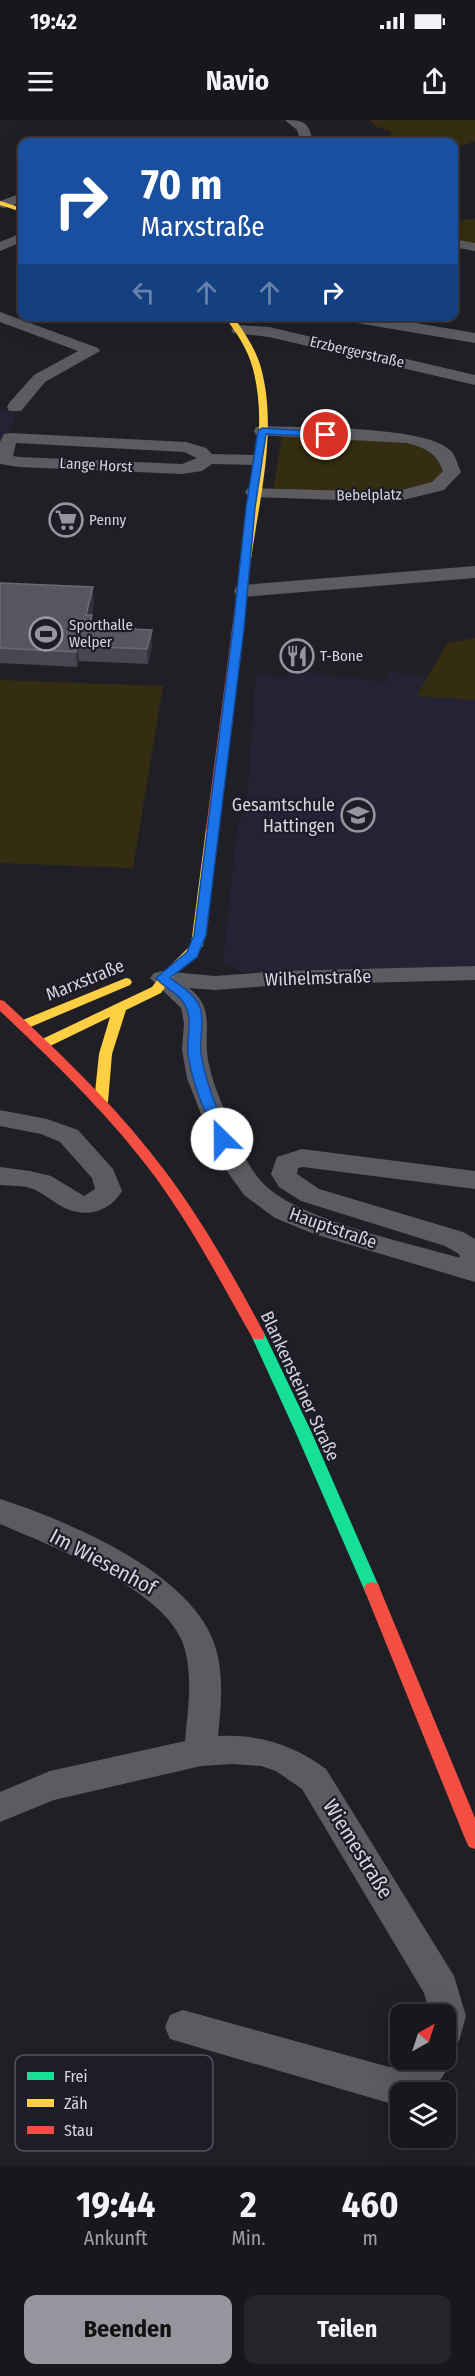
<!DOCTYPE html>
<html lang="de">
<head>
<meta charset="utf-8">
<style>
	body { margin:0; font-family:"Fira Sans Condensed",sans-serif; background:#252429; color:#f1f3f6; height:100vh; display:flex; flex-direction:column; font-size:22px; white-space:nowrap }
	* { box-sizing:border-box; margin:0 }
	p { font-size:20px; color:#9f9fa3 }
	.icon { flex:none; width:33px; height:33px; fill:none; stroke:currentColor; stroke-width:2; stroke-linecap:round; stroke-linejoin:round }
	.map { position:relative; height:2046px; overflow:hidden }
	.panel { display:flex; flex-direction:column; background:#18171c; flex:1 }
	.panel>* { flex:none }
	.banner { position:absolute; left:18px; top:18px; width:440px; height:183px; border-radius:12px; box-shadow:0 6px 24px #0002,0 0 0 2px #36363b; background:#1a4fa0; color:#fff; overflow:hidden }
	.needle { width:39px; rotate:39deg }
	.tools { position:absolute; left:390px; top:1884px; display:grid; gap:12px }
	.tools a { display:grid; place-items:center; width:66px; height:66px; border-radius:12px; background:#18171c; box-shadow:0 6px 24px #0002,0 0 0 2px #36363b; font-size:30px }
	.pin { position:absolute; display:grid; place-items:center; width:51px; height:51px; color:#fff; margin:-26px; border:3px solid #fff; border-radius:50%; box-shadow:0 2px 6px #0007 }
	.me { position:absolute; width:66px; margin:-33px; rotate:337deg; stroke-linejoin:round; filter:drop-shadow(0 0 4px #0008) }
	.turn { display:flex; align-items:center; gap:21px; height:126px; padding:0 24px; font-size:27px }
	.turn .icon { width:78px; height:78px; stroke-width:2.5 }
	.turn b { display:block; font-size:42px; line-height:51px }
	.lanes { display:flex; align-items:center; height:57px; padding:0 24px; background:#0003; justify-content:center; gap:30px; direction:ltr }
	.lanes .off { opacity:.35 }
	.eta { display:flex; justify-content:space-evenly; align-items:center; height:102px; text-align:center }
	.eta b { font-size:36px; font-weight:700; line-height:42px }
	.cta { display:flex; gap:12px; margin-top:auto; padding:12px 24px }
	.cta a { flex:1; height:69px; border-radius:12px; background:#96959e; color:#111; font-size:24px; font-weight:700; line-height:69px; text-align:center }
	.cta a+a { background:#252429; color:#f1f3f6 }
	.status { display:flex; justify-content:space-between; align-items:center; height:42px; padding:0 30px; background:#18171c; direction:ltr }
	.status svg { height:16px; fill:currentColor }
	header { display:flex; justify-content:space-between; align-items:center; height:78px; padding:0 24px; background:#18171c; font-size:27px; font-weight:700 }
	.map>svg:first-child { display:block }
	.built { fill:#242335 }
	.green { fill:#352d11 }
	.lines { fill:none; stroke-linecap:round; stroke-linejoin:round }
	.street { fill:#5c5b5f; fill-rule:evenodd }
	.fast { fill:#16e098; fill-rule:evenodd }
	.slow { fill:#ffcf43; fill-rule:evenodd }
	.jam { fill:#f24e42; fill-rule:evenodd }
	.wall { fill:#494654 }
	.shaded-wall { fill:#32303c }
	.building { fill:#585563; stroke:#6b6976; stroke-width:1.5 }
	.route { fill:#1a73e8; stroke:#114b97; stroke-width:1.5 }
	.labels { text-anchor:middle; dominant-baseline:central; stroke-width:4.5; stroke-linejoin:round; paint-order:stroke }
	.far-street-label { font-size:15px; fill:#d5d5de; stroke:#1d1c29 }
	.far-poi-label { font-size:15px; fill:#d5d5de; stroke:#1d1c29; text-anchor:start }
	.poi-label { font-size:18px; fill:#d5d5de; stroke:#1d1c29; text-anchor:end }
	.street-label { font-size:18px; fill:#d5d5de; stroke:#1d1c29 }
	.near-street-label { font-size:21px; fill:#d5d5de; stroke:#1d1c29 }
	.key { fill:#1d1c29; stroke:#54545f; stroke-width:1.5 }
	.key-label { font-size:16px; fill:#d5d5de }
</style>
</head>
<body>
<div class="status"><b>19:42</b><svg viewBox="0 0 49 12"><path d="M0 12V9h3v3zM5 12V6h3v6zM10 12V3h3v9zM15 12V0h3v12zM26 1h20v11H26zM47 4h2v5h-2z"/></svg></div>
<header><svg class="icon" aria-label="menu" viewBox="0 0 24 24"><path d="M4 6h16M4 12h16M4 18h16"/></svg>Navio<svg class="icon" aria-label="share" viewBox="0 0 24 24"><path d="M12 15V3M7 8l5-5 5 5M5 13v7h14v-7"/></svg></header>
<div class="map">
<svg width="475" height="2046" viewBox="0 0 475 2046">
	<rect width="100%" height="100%" fill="#201f26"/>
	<path class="built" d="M 0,290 L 17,291 L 0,342 Z
		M 291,551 L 387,562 L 388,552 L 475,562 L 475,846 L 243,853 L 223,841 L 237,710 L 247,681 L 256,553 L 285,558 Z"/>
	<path class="green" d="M 370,0 L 475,0 L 475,21 L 453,29 L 453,22 L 420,22 L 390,19 L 391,12 L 377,7 Z
		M 475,99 L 475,125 L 453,119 L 453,100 Z
		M 282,315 L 408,320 L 426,325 L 446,351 L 430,367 L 390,375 L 273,371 Z
		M 475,518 L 475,580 L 416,576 L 448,523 Z
		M 0,560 L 163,566 L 133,748 L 0,743 Z"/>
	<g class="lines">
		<path class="street" d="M 285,0 C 305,0 309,3 313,22 L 301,22 L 297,10 Z
			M 128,18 L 140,18 L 147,22 L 121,22 Z
			M 22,73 L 22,82 L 4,88 L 0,87 L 0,81 Z
			M 22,113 L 22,122 L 0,131 L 0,122 Z
			M 453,119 L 475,123 L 475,131 L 453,127 Z
			M 0,192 L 98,228 L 100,231 L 45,262 L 21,291 L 9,291 L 7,287 L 9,283 L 34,255 L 78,231 L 0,202 Z
			M 338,196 L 375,196 L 475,213 L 475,223 L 345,201 Z
			M 239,205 L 269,207 L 475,255 L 475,265 L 269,217 L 233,213 L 231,210 Z
			M 262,306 C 301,308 427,305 451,331 C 456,336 458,346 461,352 L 444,370 L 395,382 L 254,377 L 248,376 L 245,372 L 248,368 L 395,372 L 432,362 L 443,351 C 435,331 426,329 407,323 L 256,315 L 254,311 L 256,307 Z
			M 10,313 L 186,322 L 206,328 L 212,334 L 257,335 L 263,336 L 266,340 L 263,344 L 257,345 L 212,344 L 202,351 L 182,354 L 19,347 L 0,344 L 0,322 L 4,314 ZM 16,323 L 184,332 L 197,338 L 182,344 L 19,337 L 13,336 Z
			M 475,446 L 475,458 L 243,477 L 236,475 L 234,471 L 236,467 L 243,465 Z
			M 475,846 L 475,860 L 282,865 L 215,870 L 189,868 C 216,889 203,912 208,940 C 212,961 220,980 229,1000 C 238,1022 245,1043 261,1061 C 293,1099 410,1123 460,1138 L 459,1134 L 445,1126 L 301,1081 L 279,1067 L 271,1054 L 277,1037 L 302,1029 L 475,1051 L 475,1069 L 303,1047 L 298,1048 L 297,1054 L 319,1069 L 463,1112 L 475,1119 L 475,1162 L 314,1114 L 275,1098 L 244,1075 L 219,1040 L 187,958 L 182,930 L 184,903 L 181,888 L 150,858 L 154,853 L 162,851 L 215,856 L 282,851 Z
			M 0,990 L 47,999 L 78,1010 L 113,1049 L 122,1071 C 109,1093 83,1099 61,1086 C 52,1081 43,1073 33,1069 C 23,1065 11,1066 0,1065 L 0,1047 L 30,1051 L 51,1056 L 84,1076 L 95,1069 L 92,1058 L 60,1022 L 41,1014 L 0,1006 Z
			M 0,1379 C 68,1401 196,1454 216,1529 C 224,1557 221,1587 218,1616 C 259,1614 293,1625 326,1649 L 454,1856 L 466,1896 L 459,1921 L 446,1926 L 446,1894 L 430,1894 L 424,1873 L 302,1669 L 276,1651 L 261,1646 L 233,1644 L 201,1646 L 54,1680 L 0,1702 L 0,1672 L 50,1651 L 185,1621 C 188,1589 194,1552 182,1521 C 160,1467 51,1426 0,1404 Z
			M 183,1890 L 389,1947 L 399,1947 L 409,1940 L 446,1940 L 446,1927 L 451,1940 C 439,1969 430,1972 400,1972 L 400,1983 L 389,1983 L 170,1919 L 165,1907 L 170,1895 Z"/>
		<path class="fast" d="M 258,1210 L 263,1211 L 265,1215 L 311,1311 L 380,1469 L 378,1474 L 372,1476 L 366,1474 L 364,1469 L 295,1311 L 251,1215 L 253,1211 Z"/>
		<path class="slow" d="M 0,81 L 22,88 L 22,92 L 0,85 Z
			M 224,196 L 233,196 C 244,212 256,229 261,248 C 278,310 259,379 251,440 L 246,443 L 241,440 C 250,379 269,310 253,249 C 248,229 236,212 224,196 Z
			M 212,706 L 218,709 L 203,826 L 170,860 L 161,873 L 126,890 L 112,934 L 108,982 L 101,986 L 96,985 L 94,982 L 99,934 L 110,897 L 48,927 L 43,928 L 37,924 L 38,921 L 152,867 L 161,855 L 191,825 L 206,709 Z
			M 126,858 L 130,859 L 132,862 L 130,865 L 28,908 L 18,908 L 17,905 L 18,902 Z"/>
		<path class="jam" d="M 246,437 L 251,440 L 218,709 L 212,712 L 206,709 L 241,440 Z
			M 0,880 L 4,881 C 61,934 118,988 165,1051 C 203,1102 235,1158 265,1215 L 263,1219 L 253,1219 C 222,1164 193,1109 156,1058 C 111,997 55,943 0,891 Z
			M 372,1462 L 378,1464 L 380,1469 L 475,1698 L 475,1729 L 469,1727 L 466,1721 L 364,1469 L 366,1464 Z"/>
	</g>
	<path class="wall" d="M 0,463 L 94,482 L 91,495 L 93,507 L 152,525 L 148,544 L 79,541 L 77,547 L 0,543 Z"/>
	<path class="shaded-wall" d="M 93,467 L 94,482 L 86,510 L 86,495 Z
		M 92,495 L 93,511 L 89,507 Z
		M 152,510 L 152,525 L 148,544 L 147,529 Z
		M 78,526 L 79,541 L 77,547 L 76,532 Z"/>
	<path class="building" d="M 0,463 L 93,467 L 86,495 L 92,495 L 89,507 L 152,510 L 147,529 L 78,526 L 76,532 L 0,528 Z"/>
	<path class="route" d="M 262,308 L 326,312 L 330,315 L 326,317 L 266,314 L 255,388 L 244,508 L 206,815 L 197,837 L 170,858 C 181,866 195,874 200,887 C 205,902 199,919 201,934 C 206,964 218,991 229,1019 L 222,1023 L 216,1019 C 205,991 192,964 188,934 C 186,919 193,901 186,887 C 181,874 164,868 156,858 L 187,832 L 194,815 L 233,508 L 246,388 L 258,311 Z"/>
	<defs>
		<g id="supermarket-ring" transform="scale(1.725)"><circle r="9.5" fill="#1d1c29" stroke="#96959e" stroke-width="1.5"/><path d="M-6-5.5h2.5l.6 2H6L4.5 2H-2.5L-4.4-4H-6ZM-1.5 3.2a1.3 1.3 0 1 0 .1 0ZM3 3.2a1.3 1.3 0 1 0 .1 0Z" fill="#96959e"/></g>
		<g id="stadium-ring" transform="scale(1.725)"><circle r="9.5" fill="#1d1c29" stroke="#96959e" stroke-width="1.5"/><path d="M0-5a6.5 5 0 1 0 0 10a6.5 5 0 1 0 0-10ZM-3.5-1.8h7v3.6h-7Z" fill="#96959e"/></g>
		<g id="restaurant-ring" transform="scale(1.725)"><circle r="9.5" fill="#1d1c29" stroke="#96959e" stroke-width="1.5"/><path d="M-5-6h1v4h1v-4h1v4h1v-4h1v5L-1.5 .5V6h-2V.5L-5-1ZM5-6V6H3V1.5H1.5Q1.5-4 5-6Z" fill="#96959e"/></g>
		<g id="school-ring" transform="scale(1.725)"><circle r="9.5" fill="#1d1c29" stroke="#96959e" stroke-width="1.5"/><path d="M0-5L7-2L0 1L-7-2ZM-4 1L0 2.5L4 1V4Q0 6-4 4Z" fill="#96959e"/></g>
	</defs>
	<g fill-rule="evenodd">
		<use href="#supermarket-ring" x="66" y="400"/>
		<use href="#stadium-ring" x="46" y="514"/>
		<use href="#restaurant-ring" x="297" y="536"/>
		<use href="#school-ring" x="358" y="695"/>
	</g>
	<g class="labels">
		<g class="far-street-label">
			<text transform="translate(357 232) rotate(13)">Erzbergerstraße</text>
			<text transform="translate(96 345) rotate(3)">Lange Horst</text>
			<text transform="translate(369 375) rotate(-1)">Bebelplatz</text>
		</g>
		<g class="far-poi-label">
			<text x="89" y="400">Penny</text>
			<text x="69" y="505">Sporthalle<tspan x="69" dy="17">Welper</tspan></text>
			<text x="320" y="536">T-Bone</text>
		</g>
		<g class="poi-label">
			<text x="335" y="685">Gesamtschule<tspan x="335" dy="21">Hattingen</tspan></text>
		</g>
		<g class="street-label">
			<text transform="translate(318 858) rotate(-2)">Wilhelmstraße</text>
			<text transform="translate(85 860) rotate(-22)">Marxstraße</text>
			<text transform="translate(333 1108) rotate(19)">Hauptstraße</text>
			<text transform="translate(300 1266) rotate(65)">Blankensteiner Straße</text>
		</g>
		<g class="near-street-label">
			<text transform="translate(103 1442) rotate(28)">Im Wiesenhof</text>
			<text transform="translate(358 1729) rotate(58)">Wiemestraße</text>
		</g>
	</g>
	<rect x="15" y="1935" width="198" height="96" rx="9" class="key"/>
	<rect x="27" y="1952" width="27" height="8" fill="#16e098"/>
	<rect x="27" y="1979" width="27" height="8" fill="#ffcf43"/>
	<rect x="27" y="2006" width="27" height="8" fill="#f24e42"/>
	<g class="key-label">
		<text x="64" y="1962">Frei</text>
		<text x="64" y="1989">Zäh</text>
		<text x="64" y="2016">Stau</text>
	</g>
</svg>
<div class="tools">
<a><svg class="needle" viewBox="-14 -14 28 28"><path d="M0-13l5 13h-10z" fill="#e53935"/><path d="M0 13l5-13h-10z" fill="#9f9fa3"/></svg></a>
<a><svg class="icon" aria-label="layers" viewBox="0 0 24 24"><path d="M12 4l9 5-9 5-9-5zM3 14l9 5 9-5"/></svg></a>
</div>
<div class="pin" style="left:326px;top:315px;background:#d93025"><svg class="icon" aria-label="arrive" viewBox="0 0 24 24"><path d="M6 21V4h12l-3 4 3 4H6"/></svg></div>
<svg class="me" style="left:222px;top:1019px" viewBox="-20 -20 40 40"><circle r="19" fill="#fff"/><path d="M0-13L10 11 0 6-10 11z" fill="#1a73e8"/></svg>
<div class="banner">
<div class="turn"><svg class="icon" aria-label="right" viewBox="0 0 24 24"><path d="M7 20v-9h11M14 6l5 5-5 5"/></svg><div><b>70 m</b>Marxstraße</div></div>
<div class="lanes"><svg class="icon off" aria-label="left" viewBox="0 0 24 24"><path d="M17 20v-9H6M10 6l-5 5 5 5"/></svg><svg class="icon off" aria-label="ahead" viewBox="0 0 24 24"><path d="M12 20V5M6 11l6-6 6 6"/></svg><svg class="icon off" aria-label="ahead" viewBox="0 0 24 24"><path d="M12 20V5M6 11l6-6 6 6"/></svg><svg class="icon" aria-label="right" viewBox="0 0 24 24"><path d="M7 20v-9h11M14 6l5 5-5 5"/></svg></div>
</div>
</div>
<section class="panel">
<div class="eta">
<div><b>19:44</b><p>Ankunft</p></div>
<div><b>2</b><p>Min.</p></div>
<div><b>460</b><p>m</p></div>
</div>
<div class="cta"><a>Beenden</a><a>Teilen</a></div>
</section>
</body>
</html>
